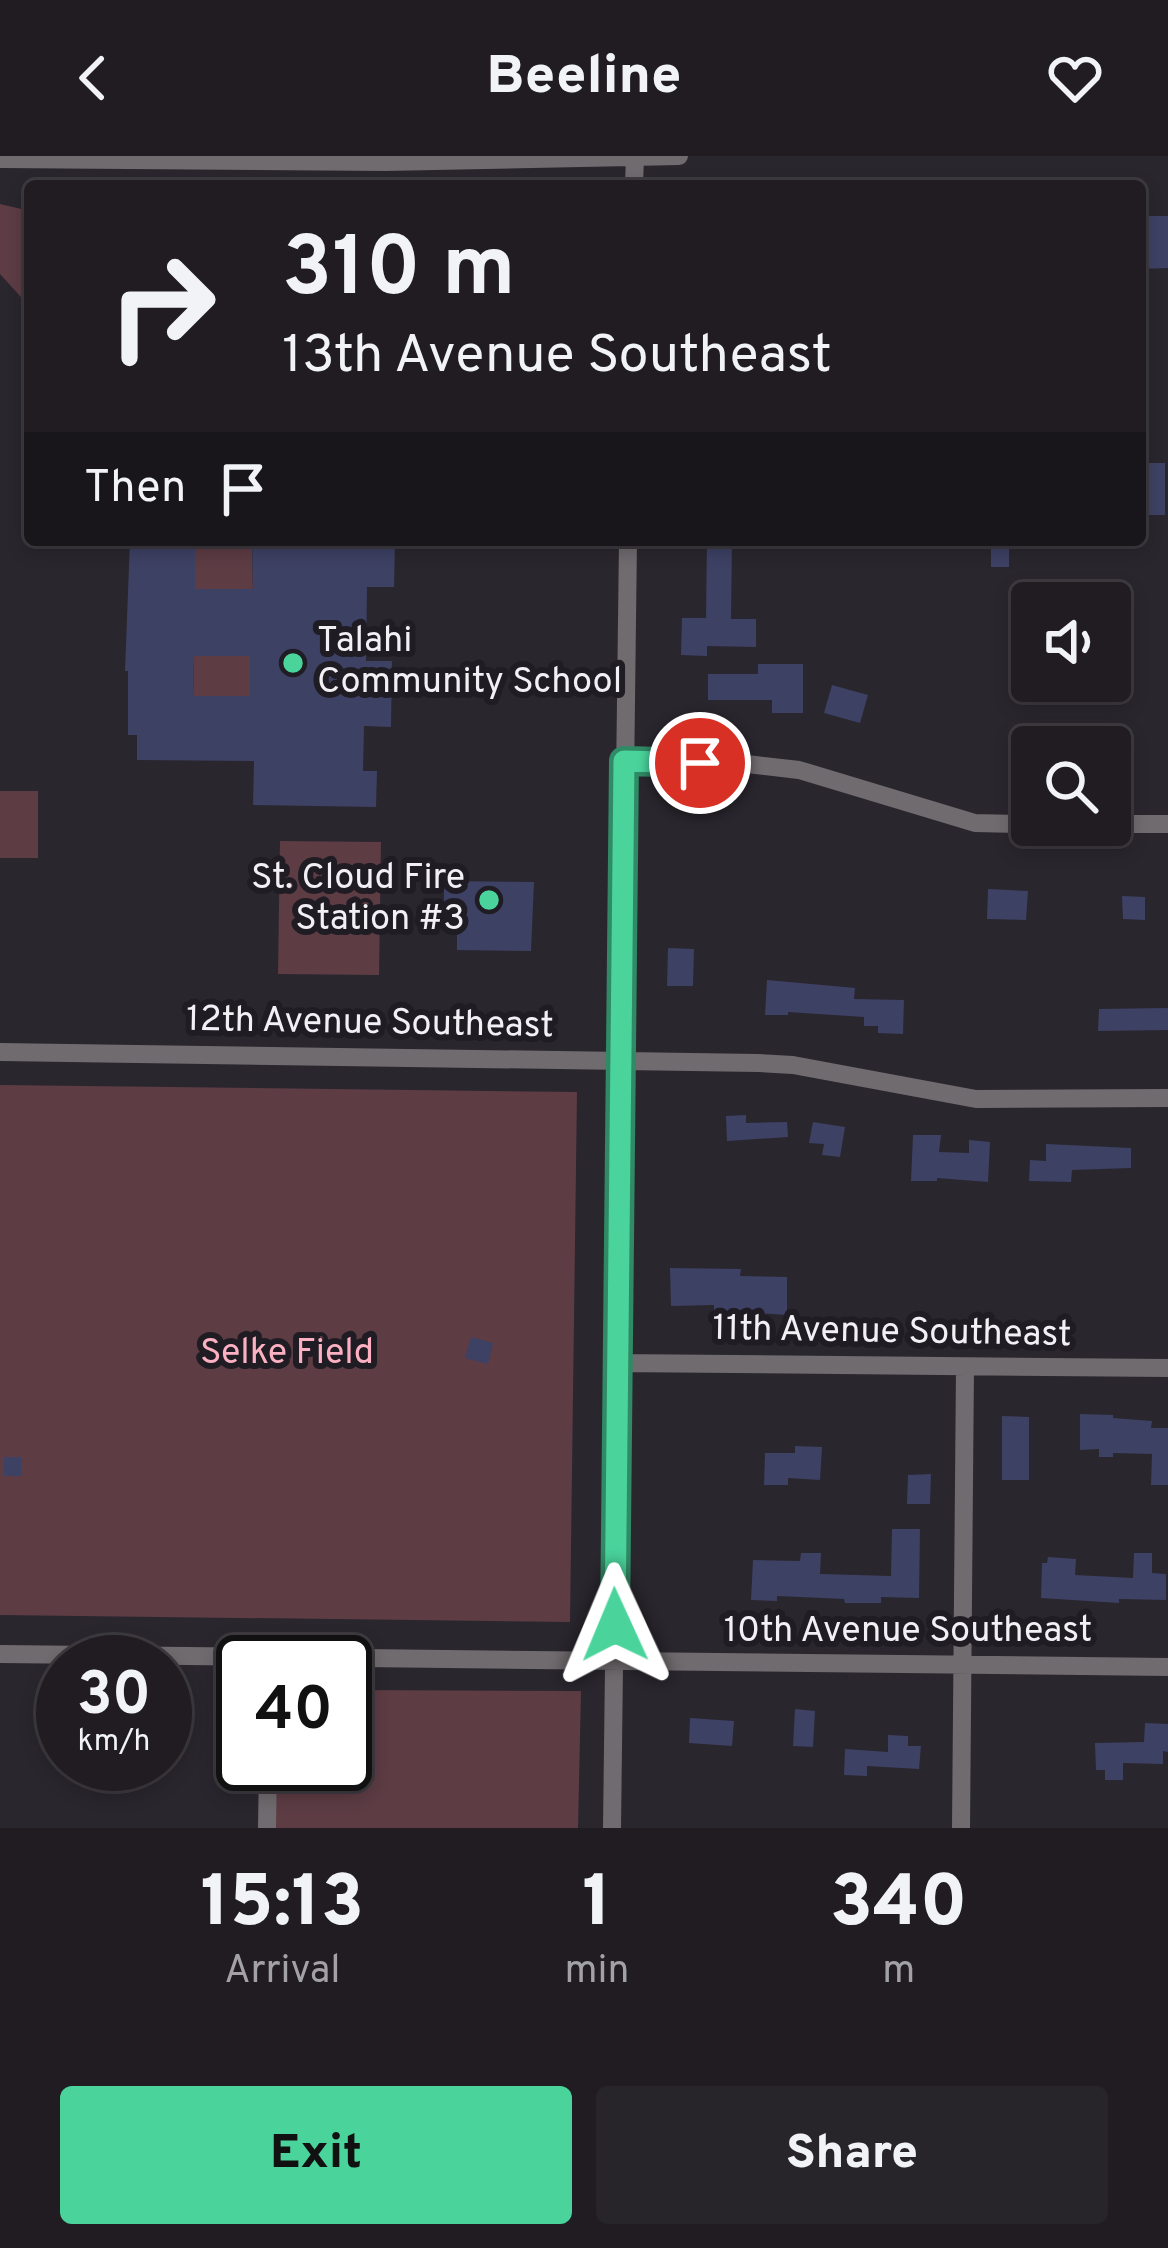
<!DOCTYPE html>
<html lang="en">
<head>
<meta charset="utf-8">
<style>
	body { margin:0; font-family:Overpass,sans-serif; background:#28252a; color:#f1f3f6; height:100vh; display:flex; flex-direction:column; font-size:45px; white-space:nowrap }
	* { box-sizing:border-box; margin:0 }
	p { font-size:39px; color:#a2a1a5 }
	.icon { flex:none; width:66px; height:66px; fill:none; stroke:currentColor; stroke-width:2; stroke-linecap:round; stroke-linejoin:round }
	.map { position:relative; height:1672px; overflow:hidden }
	.details { display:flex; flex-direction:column; background:#201c22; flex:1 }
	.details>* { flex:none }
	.guide { position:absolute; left:24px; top:24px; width:1122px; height:366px; border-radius:12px; box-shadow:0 6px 18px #0003,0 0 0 3px #3d3a40; background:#201c22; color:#f1f3f6; overflow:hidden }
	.controls { position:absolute; left:1011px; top:426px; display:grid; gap:24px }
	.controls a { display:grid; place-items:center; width:120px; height:120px; border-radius:12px; background:#201c22; box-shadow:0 6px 18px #0003,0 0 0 3px #3d3a40; font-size:60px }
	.speed { position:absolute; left:36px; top:1479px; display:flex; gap:24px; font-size:60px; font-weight:700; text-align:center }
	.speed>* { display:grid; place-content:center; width:156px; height:156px; border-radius:50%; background:#201c22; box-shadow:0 6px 18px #0003,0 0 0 3px #3d3a40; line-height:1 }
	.speed small { font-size:30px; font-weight:400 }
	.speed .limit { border:6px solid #111; border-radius:18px; background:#fff; color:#111 }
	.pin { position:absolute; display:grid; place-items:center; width:102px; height:102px; color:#fff; margin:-51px; border:6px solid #fff; border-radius:50%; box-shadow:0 3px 12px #0007 }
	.me { position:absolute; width:132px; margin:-66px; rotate:359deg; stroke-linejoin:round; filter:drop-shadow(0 0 9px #0008) }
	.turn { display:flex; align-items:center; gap:42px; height:252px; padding:0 60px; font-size:54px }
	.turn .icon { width:156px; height:156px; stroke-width:2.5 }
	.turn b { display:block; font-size:84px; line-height:102px }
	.then { display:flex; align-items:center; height:114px; padding:0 60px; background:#0003; gap:24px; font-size:45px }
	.eta { display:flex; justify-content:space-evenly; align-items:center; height:204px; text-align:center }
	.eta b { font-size:72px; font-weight:800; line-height:84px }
	.button { display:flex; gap:24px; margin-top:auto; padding:24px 60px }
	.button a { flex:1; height:138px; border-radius:12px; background:#4ad49c; color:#111; font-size:48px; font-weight:800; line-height:138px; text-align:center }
	.button a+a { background:#28252a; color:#f1f3f6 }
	header { display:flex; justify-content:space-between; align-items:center; height:156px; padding:0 60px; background:#201c22; font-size:54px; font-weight:800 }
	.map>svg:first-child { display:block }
	.green { fill:#5d3c44 }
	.building { fill:#3d4164; fill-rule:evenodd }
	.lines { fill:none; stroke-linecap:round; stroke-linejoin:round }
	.minor { stroke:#706b6e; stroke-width:18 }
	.route-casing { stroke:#308a65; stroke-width:30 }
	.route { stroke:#4ad49c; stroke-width:21 }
	.poi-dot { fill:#4ad49c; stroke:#201c24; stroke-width:4.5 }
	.labels { text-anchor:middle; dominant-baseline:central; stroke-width:12; stroke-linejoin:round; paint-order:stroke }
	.poi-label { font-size:36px; fill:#f2eff5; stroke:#201c24; text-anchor:start }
	.street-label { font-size:36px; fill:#f2eff5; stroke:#201c24 }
	.park-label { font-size:36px; fill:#fcb1c2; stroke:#201c24 }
</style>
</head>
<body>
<header><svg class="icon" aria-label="back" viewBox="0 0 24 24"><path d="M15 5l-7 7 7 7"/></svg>Beeline<svg class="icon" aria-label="heart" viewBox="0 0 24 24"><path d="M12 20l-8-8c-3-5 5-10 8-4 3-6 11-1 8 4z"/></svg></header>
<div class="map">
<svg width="1168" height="1672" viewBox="0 0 1168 1672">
	<rect width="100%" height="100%" fill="#2a262e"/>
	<path class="green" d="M 0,48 L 30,55 L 30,151 L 0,118 Z
		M 195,392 L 252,392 L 253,436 L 237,433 L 195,436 Z
		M 250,496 L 250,540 L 194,540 L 193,497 Z
		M 0,635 L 38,635 L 38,702 L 0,702 Z
		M 280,685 L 381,686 L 379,819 L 278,818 Z
		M 0,929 L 577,936 L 570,1466 L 0,1459 Z
		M 345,1534 L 581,1535 L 578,1672 L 275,1672 L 277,1608 L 345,1608 Z"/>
	<path class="building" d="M 1140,60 L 1168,60 L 1168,112 L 1140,113 Z
		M 1140,307 L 1165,307 L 1165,359 L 1140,359 Z
		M 130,384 L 195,384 L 195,433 L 253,433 L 252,384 L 395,384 L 394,431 L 367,431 L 366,505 L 392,505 L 391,571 L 364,570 L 363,615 L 377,615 L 376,651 L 253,649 L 254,605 L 137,604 L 137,579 L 128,579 L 128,515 L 125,515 ZM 193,500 L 250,500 L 250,540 L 194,540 Z
		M 707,384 L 732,384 L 731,463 L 756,463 L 756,491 L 707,490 L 707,500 L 681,499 L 682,462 L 706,462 Z
		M 991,392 L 1009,392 L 1009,411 L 991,411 Z
		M 758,508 L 803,508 L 803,557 L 772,557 L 772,544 L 708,544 L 708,518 L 758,518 Z
		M 832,529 L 868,539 L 860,567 L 824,557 Z
		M 444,725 L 534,726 L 531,795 L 457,794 L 457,762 L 444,762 Z
		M 988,733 L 1028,735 L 1026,764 L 987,763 Z
		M 1122,740 L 1145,741 L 1145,764 L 1123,763 Z
		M 668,792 L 694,793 L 693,830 L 667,830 Z
		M 767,824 L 855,832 L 854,843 L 904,844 L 903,878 L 878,877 L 878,870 L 864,870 L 864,861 L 788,856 L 788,859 L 765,859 Z
		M 1168,852 L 1168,874 L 1098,875 L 1099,853 Z
		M 746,959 L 746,967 L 787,966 L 788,981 L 727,985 L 726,960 Z
		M 813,966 L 845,971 L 840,1001 L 822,999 L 824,988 L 809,987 Z
		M 913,979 L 941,979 L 939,996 L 969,997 L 969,984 L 990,986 L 988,1026 L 937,1022 L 937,1025 L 911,1025 Z
		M 1046,988 L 1131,992 L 1131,1012 L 1072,1014 L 1071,1026 L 1029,1025 L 1030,1004 L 1046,1005 Z
		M 670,1112 L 741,1113 L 740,1120 L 787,1121 L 787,1159 L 714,1154 L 714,1149 L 671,1150 Z
		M 471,1181 L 493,1187 L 488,1208 L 465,1202 Z
		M 1080,1258 L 1113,1259 L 1113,1262 L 1152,1265 L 1151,1272 L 1168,1272 L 1168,1329 L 1151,1329 L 1152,1298 L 1113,1297 L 1113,1301 L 1099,1301 L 1099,1293 L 1080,1294 Z
		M 1002,1260 L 1029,1261 L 1029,1324 L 1002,1324 Z
		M 795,1290 L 822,1291 L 820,1324 L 788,1322 L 788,1329 L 764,1329 L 765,1297 L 795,1297 Z
		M 4,1301 L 21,1301 L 21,1320 L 4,1320 Z
		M 931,1318 L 930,1348 L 907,1348 L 908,1319 Z
		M 892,1373 L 920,1373 L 919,1442 L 881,1441 L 881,1447 L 845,1447 L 844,1443 L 777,1440 L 777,1445 L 751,1444 L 753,1404 L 800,1405 L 801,1397 L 821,1397 L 820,1418 L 891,1420 Z
		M 1134,1397 L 1152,1397 L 1152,1417 L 1166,1418 L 1166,1444 L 1119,1443 L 1119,1447 L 1041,1442 L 1042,1407 L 1047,1407 L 1048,1401 L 1076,1403 L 1075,1419 L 1133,1422 Z
		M 795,1553 L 815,1555 L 813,1591 L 793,1590 Z
		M 690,1562 L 734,1565 L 732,1590 L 689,1587 Z
		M 1145,1567 L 1168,1568 L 1168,1596 L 1163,1595 L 1163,1608 L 1123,1607 L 1123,1624 L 1105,1624 L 1105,1614 L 1096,1614 L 1095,1587 L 1144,1586 Z
		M 888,1579 L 908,1580 L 908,1590 L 921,1590 L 919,1613 L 867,1610 L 867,1620 L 844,1619 L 845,1593 L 888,1596 Z"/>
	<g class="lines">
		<path class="minor" d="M 0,3 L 386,6 L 679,0
			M 634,30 L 635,0
			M 624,605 L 747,608 L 799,614 L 975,667 L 1053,669
			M 1110,668 L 1168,668
			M 0,896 L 758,907 L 793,909 L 976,943 L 1168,942
			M 615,1207 L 1168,1212
			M 0,1498 L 1168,1511
			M 267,1672 L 268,1608
			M 612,1672 L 628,384
			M 961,1672 L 965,1211"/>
	</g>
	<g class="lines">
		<g class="route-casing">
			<path id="route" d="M 615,1469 L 624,605 L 700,607"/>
		</g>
		<use href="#route" class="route"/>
	</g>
	<g class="poi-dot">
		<circle cx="293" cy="507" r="12"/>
		<circle cx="489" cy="744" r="12"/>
	</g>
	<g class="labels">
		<g class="poi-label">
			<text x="317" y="486">Talahi<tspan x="317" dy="41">Community School</tspan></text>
			<text x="465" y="723" text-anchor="end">St. Cloud Fire<tspan x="465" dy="41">Station #3</tspan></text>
		</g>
		<g class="street-label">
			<text transform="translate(370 868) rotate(1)">12th Avenue Southeast</text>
			<text transform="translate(892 1177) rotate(1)">11th Avenue Southeast</text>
			<text x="908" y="1476">10th Avenue Southeast</text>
		</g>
		<g class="park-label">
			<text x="287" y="1198">Selke Field</text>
		</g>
	</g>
</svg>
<div class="controls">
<a><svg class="icon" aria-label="sound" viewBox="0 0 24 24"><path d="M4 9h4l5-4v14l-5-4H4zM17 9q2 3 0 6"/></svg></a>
<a><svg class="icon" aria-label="search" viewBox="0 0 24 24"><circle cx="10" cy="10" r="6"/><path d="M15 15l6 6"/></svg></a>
</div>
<div class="speed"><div>30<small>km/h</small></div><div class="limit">40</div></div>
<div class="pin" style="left:700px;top:607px;background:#d93025"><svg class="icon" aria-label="arrive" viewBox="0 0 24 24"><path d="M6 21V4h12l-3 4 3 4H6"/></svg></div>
<svg class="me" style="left:615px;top:1469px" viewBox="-20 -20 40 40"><path d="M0-17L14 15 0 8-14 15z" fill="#4ad49c" stroke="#fff" stroke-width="4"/></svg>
<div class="guide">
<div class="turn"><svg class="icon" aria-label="right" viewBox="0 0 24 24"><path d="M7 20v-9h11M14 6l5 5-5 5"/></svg><div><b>310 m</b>13th Avenue Southeast</div></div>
<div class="then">Then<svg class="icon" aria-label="arrive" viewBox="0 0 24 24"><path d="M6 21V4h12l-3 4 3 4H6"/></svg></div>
</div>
</div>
<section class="details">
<div class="eta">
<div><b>15:13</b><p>Arrival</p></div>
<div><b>1</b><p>min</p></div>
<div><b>340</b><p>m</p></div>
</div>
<div class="button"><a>Exit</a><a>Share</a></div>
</section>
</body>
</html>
